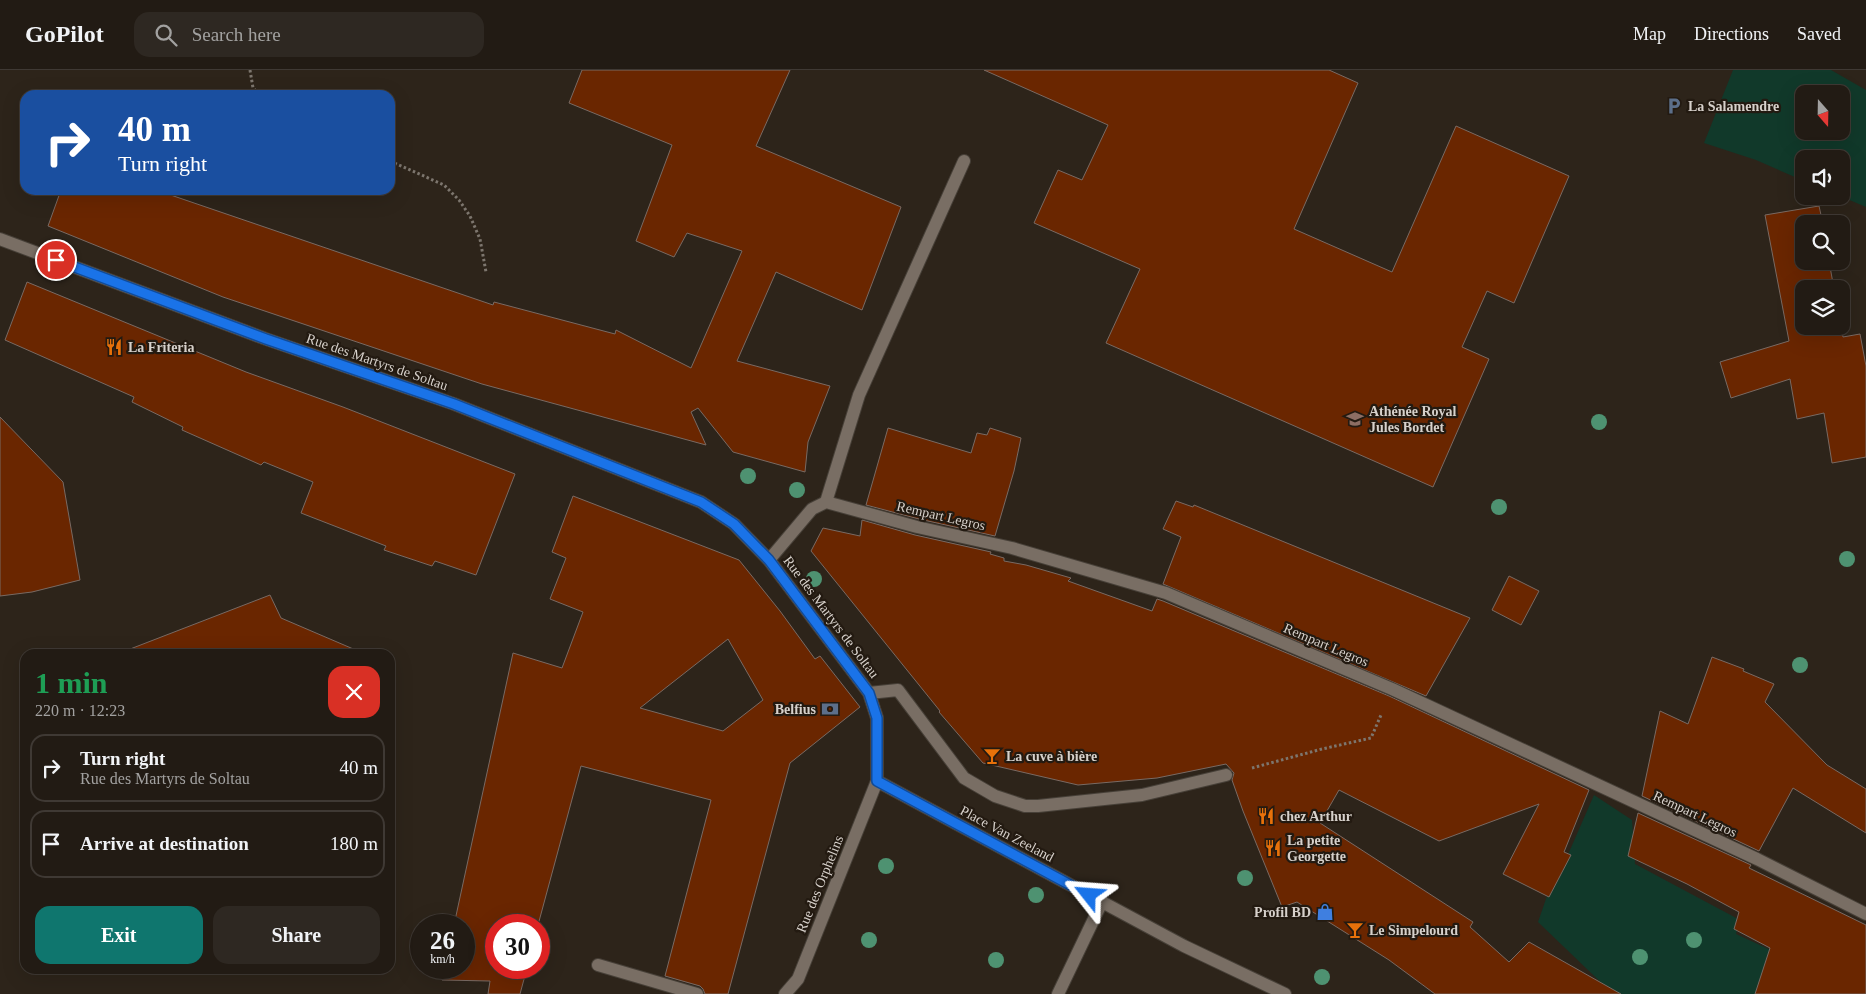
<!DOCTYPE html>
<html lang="en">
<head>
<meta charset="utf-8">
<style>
	body { margin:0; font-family:Georgia,serif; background:#2e2822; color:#f1f3f6; height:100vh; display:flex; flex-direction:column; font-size:19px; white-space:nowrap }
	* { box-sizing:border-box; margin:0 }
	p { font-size:16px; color:#a2a1a0 }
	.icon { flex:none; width:28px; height:28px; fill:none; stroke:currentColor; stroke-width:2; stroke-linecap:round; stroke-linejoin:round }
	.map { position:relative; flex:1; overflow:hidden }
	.side { position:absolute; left:20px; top:579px; width:375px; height:325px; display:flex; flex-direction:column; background:#221b14; border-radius:15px; box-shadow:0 5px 20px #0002,0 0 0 1px #3f3934 }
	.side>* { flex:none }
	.banner { position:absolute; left:20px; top:20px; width:375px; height:105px; border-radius:15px; box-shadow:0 5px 20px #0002,0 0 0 1px #3f3934; background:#1a4fa0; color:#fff; overflow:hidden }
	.needle { width:32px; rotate:160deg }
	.buttons { position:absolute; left:1795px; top:15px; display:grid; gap:10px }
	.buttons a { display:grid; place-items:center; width:55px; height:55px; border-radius:10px; background:#221b14; box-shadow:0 5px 20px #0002,0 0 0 1px #3f3934; font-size:25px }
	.speed { position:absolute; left:410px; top:844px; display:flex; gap:10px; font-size:25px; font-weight:700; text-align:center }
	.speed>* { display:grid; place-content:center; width:65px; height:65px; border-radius:50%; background:#221b14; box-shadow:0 5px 20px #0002,0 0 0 1px #3f3934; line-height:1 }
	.speed small { font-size:12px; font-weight:400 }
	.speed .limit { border:8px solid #d22; background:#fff; color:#111 }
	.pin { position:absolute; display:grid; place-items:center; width:42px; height:42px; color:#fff; margin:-21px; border:2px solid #fff; border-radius:50%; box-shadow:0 1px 5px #0007 }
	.me { position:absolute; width:55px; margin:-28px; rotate:298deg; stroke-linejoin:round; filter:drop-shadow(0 0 4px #0008) }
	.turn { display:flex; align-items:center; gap:18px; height:105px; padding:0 15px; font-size:22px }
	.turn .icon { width:65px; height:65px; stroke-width:2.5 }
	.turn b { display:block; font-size:35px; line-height:42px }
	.round { display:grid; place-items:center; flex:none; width:52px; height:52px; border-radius:15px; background:#2e2822 }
	.overview { display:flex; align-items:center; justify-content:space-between; height:85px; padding:0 15px }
	h1 { font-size:30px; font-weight:700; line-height:38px; color:#1e9e55 }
	.primary-button { display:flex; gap:10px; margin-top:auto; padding:10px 15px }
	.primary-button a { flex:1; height:58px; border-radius:15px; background:#0f766e; color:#fff; font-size:20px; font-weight:700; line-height:58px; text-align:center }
	.primary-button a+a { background:#2e2822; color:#f1f3f6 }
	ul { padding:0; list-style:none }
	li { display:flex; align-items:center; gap:15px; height:68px; margin:0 10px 8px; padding:0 5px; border:2px solid #3f3934; border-radius:15px }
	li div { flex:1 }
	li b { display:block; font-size:19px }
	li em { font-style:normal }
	header { display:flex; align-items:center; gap:30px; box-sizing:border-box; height:70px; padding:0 25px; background:#221b14; border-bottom:1px solid #3f3934 }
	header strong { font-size:24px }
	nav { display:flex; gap:28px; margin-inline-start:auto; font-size:18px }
	.search { width:350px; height:45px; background:#2e2822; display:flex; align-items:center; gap:12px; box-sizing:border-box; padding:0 18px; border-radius:15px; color:#a2a1a0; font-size:19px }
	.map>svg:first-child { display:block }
	.green { fill:#11392a; fill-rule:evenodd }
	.building { fill:#6a2600; stroke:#796a63; fill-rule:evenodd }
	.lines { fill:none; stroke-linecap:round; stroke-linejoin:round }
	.minor-casing { stroke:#474038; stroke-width:14 }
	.path { stroke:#7d766e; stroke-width:3; stroke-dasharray:2.5 2.5; stroke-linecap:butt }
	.minor { stroke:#796e64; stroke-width:12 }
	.tree { fill:#4e9271 }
	.route-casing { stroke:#114b97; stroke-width:12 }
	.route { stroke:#1a73e8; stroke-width:9 }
	.labels { text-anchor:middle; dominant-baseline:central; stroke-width:4.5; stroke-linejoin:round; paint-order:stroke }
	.poi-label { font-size:14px; font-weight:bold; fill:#d7d1cb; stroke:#231a11; text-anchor:start }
	.street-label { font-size:14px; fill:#d7d1cb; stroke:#231a11 }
</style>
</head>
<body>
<header>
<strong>GoPilot</strong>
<div class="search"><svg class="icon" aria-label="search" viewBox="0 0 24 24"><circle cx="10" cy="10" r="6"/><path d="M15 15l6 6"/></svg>Search here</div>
<nav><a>Map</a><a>Directions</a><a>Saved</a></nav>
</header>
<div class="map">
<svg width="1866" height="924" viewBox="0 0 1866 924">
	<rect width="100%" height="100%" fill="#2d241a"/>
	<path class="green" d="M 1733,0 L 1831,0 L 1866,20 L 1866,137 L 1840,126 L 1841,89 L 1804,89 L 1804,111 L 1756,90 L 1704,73 ZM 1804,24 L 1841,24 L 1841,61 L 1804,61 Z
		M 1594,725 L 1632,750 L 1635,794 L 1740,850 L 1736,864 L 1775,882 L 1762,924 L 1613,924 L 1538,852 L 1547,826 L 1566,789 Z"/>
	<path class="building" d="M 582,0 L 790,0 L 756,76 L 901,137 L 862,240 L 776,202 L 737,291 L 830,316 L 808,372 L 805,402 L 733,382 L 698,338 L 691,342 L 706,375 L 482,314 L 223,227 L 48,156 L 61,120 L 156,120 L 493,235 L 494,232 L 615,264 L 616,260 L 691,298 L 742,181 L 687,163 L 674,187 L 636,171 L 672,75 L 569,33 Z
		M 984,0 L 1329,0 L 1358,13 L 1294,159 L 1392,202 L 1456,56 L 1569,106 L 1514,233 L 1487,221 L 1462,277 L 1489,289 L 1433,417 L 1106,273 L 1140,199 L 1034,153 L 1058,100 L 1082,110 L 1108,55 Z
		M 1819,136 L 1823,154 L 1804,154 L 1804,191 L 1829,191 L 1834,219 L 1804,219 L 1804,256 L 1841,256 L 1843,267 L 1860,264 L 1866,296 L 1866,387 L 1832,393 L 1824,343 L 1797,349 L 1790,309 L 1731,328 L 1720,292 L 1789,271 L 1765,145 Z
		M 27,212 L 246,302 L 343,337 L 515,404 L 476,505 L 435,491 L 432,496 L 384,480 L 386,476 L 301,443 L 313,412 L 264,392 L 261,395 L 182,360 L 183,357 L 132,332 L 134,327 L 5,270 Z
		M 0,347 L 63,412 L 80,510 L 32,522 L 0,526 Z
		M 888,358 L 971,383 L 977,363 L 987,365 L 990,358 L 1021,368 L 1014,401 L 995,466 L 919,449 L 866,435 Z
		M 573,426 L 739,490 L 780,541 L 815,589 L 820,586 L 860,637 L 790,693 L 728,924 L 705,924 L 703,919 L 700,916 L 665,906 L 711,730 L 581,696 L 538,855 L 496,855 L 496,898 L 527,898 L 520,924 L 488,924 L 490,911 L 442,910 L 445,898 L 464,898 L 464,855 L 454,855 L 513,583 L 562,598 L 583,542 L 550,529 L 566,488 L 552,482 ZM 728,569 L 763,630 L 723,661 L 640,638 Z
		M 1176,431 L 1193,437 L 1194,435 L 1470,548 L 1426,626 L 1163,514 L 1181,467 L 1163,459 Z
		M 862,450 L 915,465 L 991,482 L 990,484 L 1004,488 L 1004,491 L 1026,495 L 1071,508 L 1068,511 L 1152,541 L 1157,529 L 1163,531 L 1389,626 L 1589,720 L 1564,782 L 1571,785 L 1549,827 L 1503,804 L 1539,734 L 1439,771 L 1339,720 L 1320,753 L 1473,852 L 1470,857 L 1509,892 L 1529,872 L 1621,924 L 1435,924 L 1389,890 L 1297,832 L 1282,837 L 1243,741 L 1232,710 L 1234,703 L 1226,694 L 1157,708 L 1078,715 L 983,693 L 939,642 L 940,641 L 811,481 L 823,458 L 860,466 Z
		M 1509,506 L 1539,521 L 1521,555 L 1492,540 Z
		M 270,525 L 281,548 L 365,584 L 126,584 L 125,581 Z
		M 1712,587 L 1744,599 L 1743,601 L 1774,614 L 1765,632 L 1827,695 L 1866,719 L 1866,763 L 1793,718 L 1759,781 L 1642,726 L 1660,641 L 1688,654 Z
		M 1638,743 L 1751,795 L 1749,798 L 1866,855 L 1866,924 L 1755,924 L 1770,878 L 1734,859 L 1739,842 L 1687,814 L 1628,786 Z"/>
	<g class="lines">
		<g class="minor-casing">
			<path id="minor" d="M 0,169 L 266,269 L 454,334 L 701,432 L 734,454 L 769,490 L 869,623 L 877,648 L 877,711 L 798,909 L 785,924
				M 826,432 L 859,325 L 964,91
				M 769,490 L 812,439 L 826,432 L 917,457 L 1012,478 L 1166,523 L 1392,619 L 1757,789 L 1866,844
				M 869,623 L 898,620 L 964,708 L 995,726 L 1025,736 L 1038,736 L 1142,725 L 1226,705
				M 877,711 L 1184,876 L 1285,924
				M 598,895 L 697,924
				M 1058,924 L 1102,832"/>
		</g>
		<path class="path" d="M 250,0 L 253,18 L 260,25
			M 390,91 L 444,115 L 459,130 L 470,146 L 480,169 L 486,202
			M 1252,698 L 1322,679 L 1371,668 L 1381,645"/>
		<use href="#minor" class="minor"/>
	</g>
	<g class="tree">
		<circle cx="1599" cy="352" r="8"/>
		<circle cx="748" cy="406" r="8"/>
		<circle cx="797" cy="420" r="8"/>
		<circle cx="1499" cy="437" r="8"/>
		<circle cx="1847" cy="489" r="8"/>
		<circle cx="814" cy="509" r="8"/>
		<circle cx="1800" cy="595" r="8"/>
		<circle cx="886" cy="796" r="8"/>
		<circle cx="1245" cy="808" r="8"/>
		<circle cx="1036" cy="825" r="8"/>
		<circle cx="869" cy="870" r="8"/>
		<circle cx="1694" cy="870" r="8"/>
		<circle cx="1640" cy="887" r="8"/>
		<circle cx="996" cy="890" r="8"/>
		<circle cx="1322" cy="907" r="8"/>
	</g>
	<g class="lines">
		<g class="route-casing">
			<path id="route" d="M 56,190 L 266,269 L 454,334 L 701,432 L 734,454 L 769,490 L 869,623 L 877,648 L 877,711 L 1089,825"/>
		</g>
		<use href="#route" class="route"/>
	</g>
	<defs>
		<g id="parking-bare" transform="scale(1.35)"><path d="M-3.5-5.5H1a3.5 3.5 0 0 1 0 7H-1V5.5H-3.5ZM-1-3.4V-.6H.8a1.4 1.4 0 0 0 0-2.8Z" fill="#5c6f8a" stroke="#231a11" stroke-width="2.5" paint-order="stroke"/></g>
		<g id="restaurant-bare" transform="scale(1.35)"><path d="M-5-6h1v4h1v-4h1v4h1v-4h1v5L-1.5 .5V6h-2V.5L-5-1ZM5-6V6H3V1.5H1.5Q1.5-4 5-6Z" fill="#e8710a" stroke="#231a11" stroke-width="2.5" paint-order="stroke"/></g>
		<g id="school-bare" transform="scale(1.35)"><path d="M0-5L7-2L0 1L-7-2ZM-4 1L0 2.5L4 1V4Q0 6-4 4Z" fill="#8d6e63" stroke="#231a11" stroke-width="2.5" paint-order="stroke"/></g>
		<g id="bank-bare" transform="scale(1.35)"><path d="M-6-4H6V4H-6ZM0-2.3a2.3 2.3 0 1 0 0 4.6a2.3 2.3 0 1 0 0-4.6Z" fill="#5c6f8a" stroke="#231a11" stroke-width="2.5" paint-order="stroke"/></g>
		<g id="bar-bare" transform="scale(1.35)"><path d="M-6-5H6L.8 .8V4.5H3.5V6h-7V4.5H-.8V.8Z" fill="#e8710a" stroke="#231a11" stroke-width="2.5" paint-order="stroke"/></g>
		<g id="shop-bare" transform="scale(1.35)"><path d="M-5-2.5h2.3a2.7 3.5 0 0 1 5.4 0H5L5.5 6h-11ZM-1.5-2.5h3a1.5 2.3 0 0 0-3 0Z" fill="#3f7fe0" stroke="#231a11" stroke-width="2.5" paint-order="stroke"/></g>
	</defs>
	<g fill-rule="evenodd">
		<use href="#parking-bare" x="1674" y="36"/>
		<use href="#restaurant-bare" x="114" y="277"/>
		<use href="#school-bare" x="1355" y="349"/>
		<use href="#bank-bare" x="830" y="639"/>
		<use href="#bar-bare" x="992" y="686"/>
		<use href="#restaurant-bare" x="1266" y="746"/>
		<use href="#restaurant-bare" x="1273" y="778"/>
		<use href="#shop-bare" x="1325" y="842"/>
		<use href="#bar-bare" x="1355" y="860"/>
	</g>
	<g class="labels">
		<g class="poi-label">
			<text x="1688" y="36">La Salamendre</text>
			<text x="128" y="277">La Friteria</text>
			<text x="1369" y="341">Athénée Royal<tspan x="1369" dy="16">Jules Bordet</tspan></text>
			<text x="816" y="639" text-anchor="end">Belfius</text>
			<text x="1006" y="686">La cuve à bière</text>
			<text x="1280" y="746">chez Arthur</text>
			<text x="1287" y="770">La petite<tspan x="1287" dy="16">Georgette</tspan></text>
			<text x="1311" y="842" text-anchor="end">Profil BD</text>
			<text x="1369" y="860">Le Simpelourd</text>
		</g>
		<g class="street-label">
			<text transform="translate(377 292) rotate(19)">Rue des Martyrs de Soltau</text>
			<text transform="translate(941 446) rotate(13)">Rempart Legros</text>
			<text transform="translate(831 547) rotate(53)">Rue des Martyrs de Soltau</text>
			<text transform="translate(1326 575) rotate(23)">Rempart Legros</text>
			<text transform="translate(1695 744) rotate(25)">Rempart Legros</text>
			<text transform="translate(1007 764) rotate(28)">Place Van Zeeland</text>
			<text transform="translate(820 814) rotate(-68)">Rue des Orphelins</text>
		</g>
	</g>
</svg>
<div class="buttons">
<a><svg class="needle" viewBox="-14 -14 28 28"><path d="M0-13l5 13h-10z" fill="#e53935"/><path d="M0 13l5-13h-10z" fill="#a2a1a0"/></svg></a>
<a><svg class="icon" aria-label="sound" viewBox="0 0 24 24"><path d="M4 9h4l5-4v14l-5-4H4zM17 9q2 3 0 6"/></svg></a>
<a><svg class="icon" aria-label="search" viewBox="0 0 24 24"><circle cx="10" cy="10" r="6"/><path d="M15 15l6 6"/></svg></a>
<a><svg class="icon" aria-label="layers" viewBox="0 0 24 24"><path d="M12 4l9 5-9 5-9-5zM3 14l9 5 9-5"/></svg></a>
</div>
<div class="speed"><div>26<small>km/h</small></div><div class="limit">30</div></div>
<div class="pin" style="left:56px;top:190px;background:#d93025"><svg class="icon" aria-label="arrive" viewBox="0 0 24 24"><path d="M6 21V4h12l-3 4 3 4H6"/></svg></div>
<svg class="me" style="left:1089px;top:825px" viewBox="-20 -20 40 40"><path d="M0-17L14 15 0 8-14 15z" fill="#1a73e8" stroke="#fff" stroke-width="4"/></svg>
<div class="banner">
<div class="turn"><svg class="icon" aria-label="right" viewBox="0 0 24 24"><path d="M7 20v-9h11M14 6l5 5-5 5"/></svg><div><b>40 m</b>Turn right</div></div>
</div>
<section class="side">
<div class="overview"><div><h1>1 min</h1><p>220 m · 12:23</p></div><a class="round" style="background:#d93025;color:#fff"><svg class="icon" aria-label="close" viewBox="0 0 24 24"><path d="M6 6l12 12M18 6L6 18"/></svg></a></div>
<ul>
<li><svg class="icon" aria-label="right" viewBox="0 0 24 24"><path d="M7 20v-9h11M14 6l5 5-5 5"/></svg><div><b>Turn right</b><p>Rue des Martyrs de Soltau</p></div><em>40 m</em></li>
<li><svg class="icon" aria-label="arrive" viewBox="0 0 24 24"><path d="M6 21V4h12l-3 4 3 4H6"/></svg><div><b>Arrive at destination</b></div><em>180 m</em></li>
</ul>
<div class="primary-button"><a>Exit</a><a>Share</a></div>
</section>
</div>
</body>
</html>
